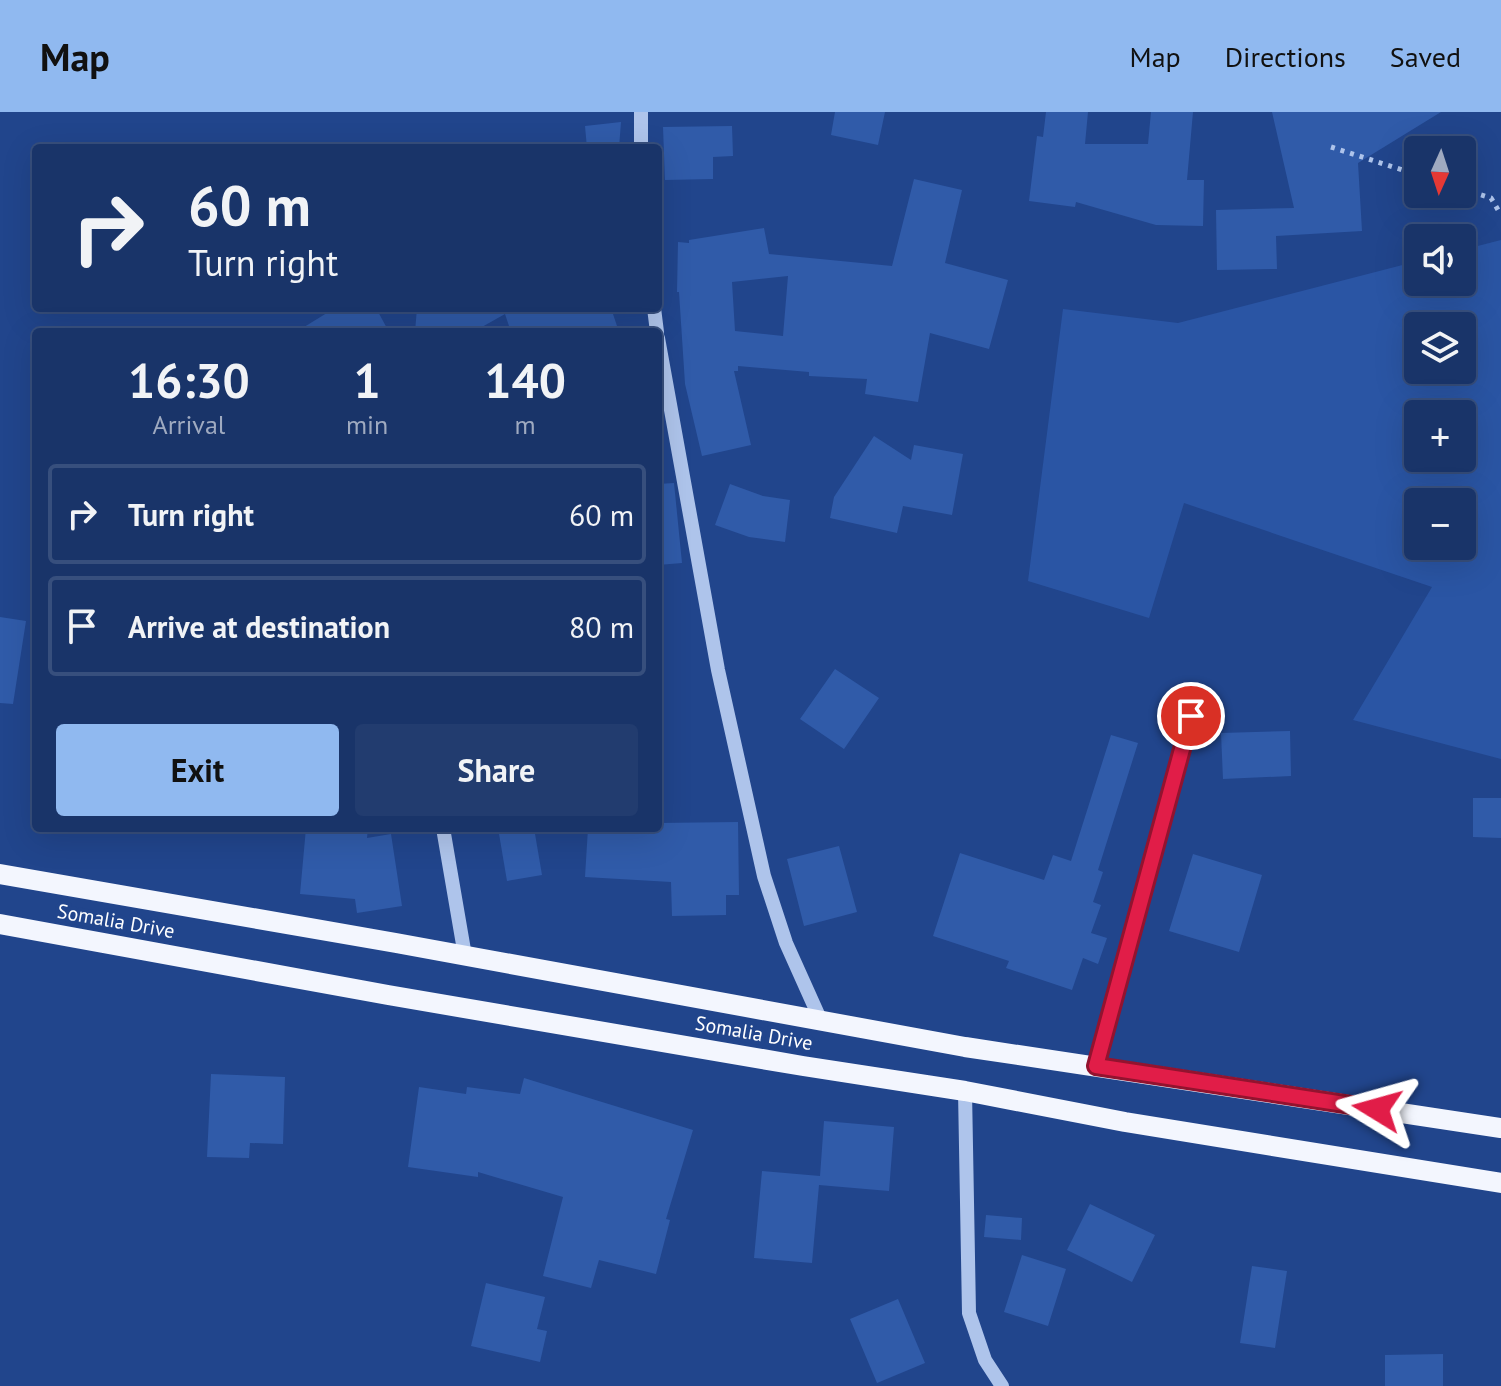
<!DOCTYPE html>
<html lang="en">
<head>
<meta charset="utf-8">
<style>
	body { margin:0; font-family:"PT Sans",sans-serif; background:#223c6f; color:#f1f3f6; height:100vh; display:flex; flex-direction:column; font-size:30px; white-space:nowrap }
	* { box-sizing:border-box; margin:0 }
	p { font-size:26px; color:#9faac0 }
	.icon { flex:none; width:44px; height:44px; fill:none; stroke:currentColor; stroke-width:2; stroke-linecap:round; stroke-linejoin:round }
	.map { position:relative; flex:1; overflow:hidden }
	.drawer { position:absolute; left:32px; top:216px; width:630px; height:504px; display:flex; flex-direction:column; background:#193469; border-radius:8px; box-shadow:0 8px 32px #0002,0 0 0 2px #374f7d }
	.drawer>* { flex:none }
	.hud { position:absolute; left:32px; top:32px; width:630px; height:168px; border-radius:8px; box-shadow:0 8px 32px #0002,0 0 0 2px #374f7d; background:#193469; color:#f1f3f6; overflow:hidden }
	.needle { width:52px; rotate:183deg }
	.fabs { position:absolute; left:1404px; top:24px; display:grid; gap:16px }
	.fabs a { display:grid; place-items:center; width:72px; height:72px; border-radius:8px; background:#193469; box-shadow:0 8px 32px #0002,0 0 0 2px #374f7d; font-size:40px }
	.pin { position:absolute; display:grid; place-items:center; width:68px; height:68px; color:#fff; margin:-34px; border:4px solid #fff; border-radius:50%; box-shadow:0 2px 8px #0007 }
	.me { position:absolute; width:88px; margin:-44px; rotate:278deg; stroke-linejoin:round; filter:drop-shadow(0 0 6px #0008) }
	.turn { display:flex; align-items:center; gap:28px; height:168px; padding:0 24px; font-size:36px }
	.turn .icon { width:104px; height:104px; stroke-width:2.5 }
	.turn b { display:block; font-size:56px; line-height:68px }
	.eta { display:flex; justify-content:space-evenly; align-items:center; height:136px; text-align:center }
	.eta b { font-size:48px; font-weight:700; line-height:56px }
	.primary-button { display:flex; gap:16px; margin-top:auto; padding:16px 24px }
	.primary-button a { flex:1; height:92px; border-radius:8px; background:#90b9f0; color:#111; font-size:32px; font-weight:700; line-height:92px; text-align:center }
	.primary-button a+a { background:#223c6f; color:#f1f3f6 }
	ul { padding:0; list-style:none }
	li { display:flex; align-items:center; gap:24px; height:100px; margin:0 16px 12px; padding:0 8px; border:4px solid #374f7d; border-radius:8px }
	li div { flex:1 }
	li b { display:block; font-size:30px }
	li em { font-style:normal }
	header { display:flex; align-items:center; gap:48px; box-sizing:border-box; height:112px; padding:0 40px; background:#90b9f0; color:#111 }
	header strong { font-size:38px }
	nav { display:flex; gap:44px; margin-inline-start:auto; font-size:28px }
	.map>svg:first-child { display:block }
	.green { fill:#2a55a4; fill-rule:evenodd }
	.building { fill:#305ba9; fill-rule:evenodd }
	.lines { fill:none; stroke-linecap:round; stroke-linejoin:round }
	.path { stroke:#aec4eb; stroke-width:5; stroke-dasharray:4 6; stroke-linecap:butt }
	.minor { stroke:#aec4eb; stroke-width:14 }
	.major { stroke:#f3f6fe; stroke-width:20 }
	.route-casing { stroke:#92132f; stroke-width:20 }
	.route { stroke:#e11d48; stroke-width:14 }
	.labels { text-anchor:middle; dominant-baseline:central; stroke-width:8; stroke-linejoin:round; paint-order:stroke }
	.street-label { font-size:20px; fill:#fff; stroke:#21458c }
</style>
</head>
<body>
<header>
<strong>Map</strong>
<nav><a>Map</a><a>Directions</a><a>Saved</a></nav>
</header>
<div class="map">
<svg width="1501" height="1274" viewBox="0 0 1501 1274">
	<rect width="100%" height="100%" fill="#21458c"/>
	<path class="green" d="M 1501,128 L 1501,647 L 1353,608 L 1432,475 L 1184,391 L 1149,506 L 1028,469 L 1063,197 L 1178,211 L 1418,149 L 1418,170 L 1462,170 L 1462,138 ZM 1418,214 L 1462,214 L 1462,258 L 1418,258 ZM 1418,302 L 1462,302 L 1462,346 L 1418,346 ZM 1418,390 L 1462,390 L 1462,434 L 1418,434 Z"/>
	<path class="building" d="M 835,0 L 885,0 L 878,33 L 831,23 Z
		M 1046,0 L 1088,0 L 1085,32 L 1148,32 L 1151,0 L 1193,0 L 1187,68 L 1204,68 L 1203,114 L 1156,113 L 1076,90 L 1075,95 L 1029,89 L 1037,24 L 1043,25 Z
		M 1272,0 L 1441,0 L 1358,51 L 1362,119 L 1276,124 L 1277,157 L 1217,158 L 1216,98 L 1294,96 Z
		M 621,10 L 619,36 L 587,36 L 585,14 Z
		M 732,14 L 733,44 L 713,45 L 713,67 L 665,68 L 663,15 Z
		M 914,67 L 962,78 L 945,151 L 1008,168 L 989,237 L 930,221 L 918,290 L 865,282 L 867,267 L 809,264 L 809,260 L 738,254 L 738,259 L 734,259 L 751,333 L 702,344 L 685,272 L 679,180 L 677,180 L 678,130 L 689,131 L 689,128 L 764,116 L 769,142 L 892,154 ZM 788,164 L 783,224 L 735,219 L 732,170 Z
		M 335,196 L 376,196 L 389,220 L 296,220 Z
		M 417,196 L 611,196 L 619,220 L 511,220 L 505,202 L 473,220 L 415,220 Z
		M 874,324 L 911,348 L 914,333 L 963,342 L 952,403 L 903,394 L 897,421 L 830,406 L 834,385 Z
		M 674,371 L 682,451 L 658,453 L 658,372 Z
		M 730,372 L 763,384 L 790,388 L 785,430 L 749,425 L 715,413 Z
		M 0,505 L 26,509 L 13,592 L 0,591 Z
		M 835,557 L 879,586 L 844,637 L 800,607 Z
		M 1290,619 L 1291,664 L 1223,667 L 1221,621 Z
		M 1111,623 L 1138,631 L 1098,758 L 1103,760 L 1093,790 L 1101,793 L 1091,821 L 1107,826 L 1098,852 L 1083,846 L 1072,878 L 1006,856 L 1009,849 L 933,824 L 960,741 L 1044,768 L 1053,743 L 1071,749 Z
		M 1473,686 L 1501,686 L 1501,726 L 1473,725 Z
		M 738,710 L 739,783 L 726,783 L 726,803 L 672,804 L 671,770 L 585,765 L 588,716 L 658,716 L 658,711 Z
		M 306,716 L 368,716 L 367,726 L 391,722 L 402,794 L 357,801 L 355,787 L 300,782 Z
		M 498,716 L 534,716 L 542,763 L 507,769 Z
		M 839,734 L 857,800 L 804,814 L 787,747 Z
		M 1193,742 L 1262,763 L 1239,840 L 1169,819 Z
		M 211,962 L 285,965 L 283,1032 L 250,1031 L 249,1046 L 207,1045 Z
		M 524,966 L 693,1018 L 666,1107 L 670,1108 L 656,1162 L 599,1148 L 591,1176 L 543,1164 L 563,1085 L 478,1060 L 478,1065 L 408,1055 L 419,975 L 466,982 L 467,975 L 520,982 Z
		M 824,1009 L 894,1015 L 889,1079 L 819,1073 L 812,1151 L 754,1146 L 762,1059 L 820,1064 Z
		M 1090,1092 L 1155,1123 L 1132,1170 L 1067,1138 Z
		M 986,1103 L 1022,1106 L 1021,1128 L 984,1125 Z
		M 1022,1143 L 1066,1157 L 1048,1214 L 1004,1200 Z
		M 1252,1154 L 1287,1159 L 1275,1236 L 1240,1231 Z
		M 486,1171 L 545,1185 L 537,1217 L 547,1219 L 540,1250 L 471,1234 Z
		M 898,1187 L 925,1251 L 877,1271 L 850,1207 Z
		M 1443,1242 L 1443,1274 L 1385,1274 L 1385,1243 Z"/>
	<g class="lines">
		<path class="path" d="M 1331,35 L 1418,63
			M 1462,77 L 1491,86 L 1501,103"/>
		<path class="minor" d="M 641,36 L 641,0
			M 654,196 L 657,220
			M 658,226 L 718,558 L 764,764 L 786,831 L 821,909
			M 443,716 L 465,844
			M 1096,954 L 1191,604
			M 965,979 L 969,1201 L 985,1248 L 1002,1274"/>
		<path class="major" d="M 0,762 L 396,831 L 965,935 L 1501,1016
			M 0,812 L 388,883 L 803,954 L 965,979 L 1125,1010 L 1501,1071"/>
	</g>
	<g class="lines">
		<g class="route-casing">
			<path id="route" d="M 1191,604 L 1096,954 L 1377,997"/>
		</g>
		<use href="#route" class="route"/>
	</g>
	<g class="labels">
		<g class="street-label">
			<text transform="translate(116 809) rotate(10)">Somalia Drive</text>
			<text transform="translate(754 921) rotate(10)">Somalia Drive</text>
		</g>
	</g>
</svg>
<div class="fabs">
<a><svg class="needle" viewBox="-14 -14 28 28"><path d="M0-13l5 13h-10z" fill="#e53935"/><path d="M0 13l5-13h-10z" fill="#9faac0"/></svg></a>
<a><svg class="icon" aria-label="sound" viewBox="0 0 24 24"><path d="M4 9h4l5-4v14l-5-4H4zM17 9q2 3 0 6"/></svg></a>
<a><svg class="icon" aria-label="layers" viewBox="0 0 24 24"><path d="M12 4l9 5-9 5-9-5zM3 14l9 5 9-5"/></svg></a>
<a>+</a>
<a>−</a>
</div>
<div class="pin" style="left:1191px;top:604px;background:#d93025"><svg class="icon" aria-label="arrive" viewBox="0 0 24 24"><path d="M6 21V4h12l-3 4 3 4H6"/></svg></div>
<svg class="me" style="left:1377px;top:997px" viewBox="-20 -20 40 40"><path d="M0-17L14 15 0 8-14 15z" fill="#e11d48" stroke="#fff" stroke-width="4"/></svg>
<div class="hud">
<div class="turn"><svg class="icon" aria-label="right" viewBox="0 0 24 24"><path d="M7 20v-9h11M14 6l5 5-5 5"/></svg><div><b>60 m</b>Turn right</div></div>
</div>
<section class="drawer">
<div class="eta">
<div><b>16:30</b><p>Arrival</p></div>
<div><b>1</b><p>min</p></div>
<div><b>140</b><p>m</p></div>
</div>
<ul>
<li><svg class="icon" aria-label="right" viewBox="0 0 24 24"><path d="M7 20v-9h11M14 6l5 5-5 5"/></svg><div><b>Turn right</b></div><em>60 m</em></li>
<li><svg class="icon" aria-label="arrive" viewBox="0 0 24 24"><path d="M6 21V4h12l-3 4 3 4H6"/></svg><div><b>Arrive at destination</b></div><em>80 m</em></li>
</ul>
<div class="primary-button"><a>Exit</a><a>Share</a></div>
</section>
</div>
</body>
</html>
